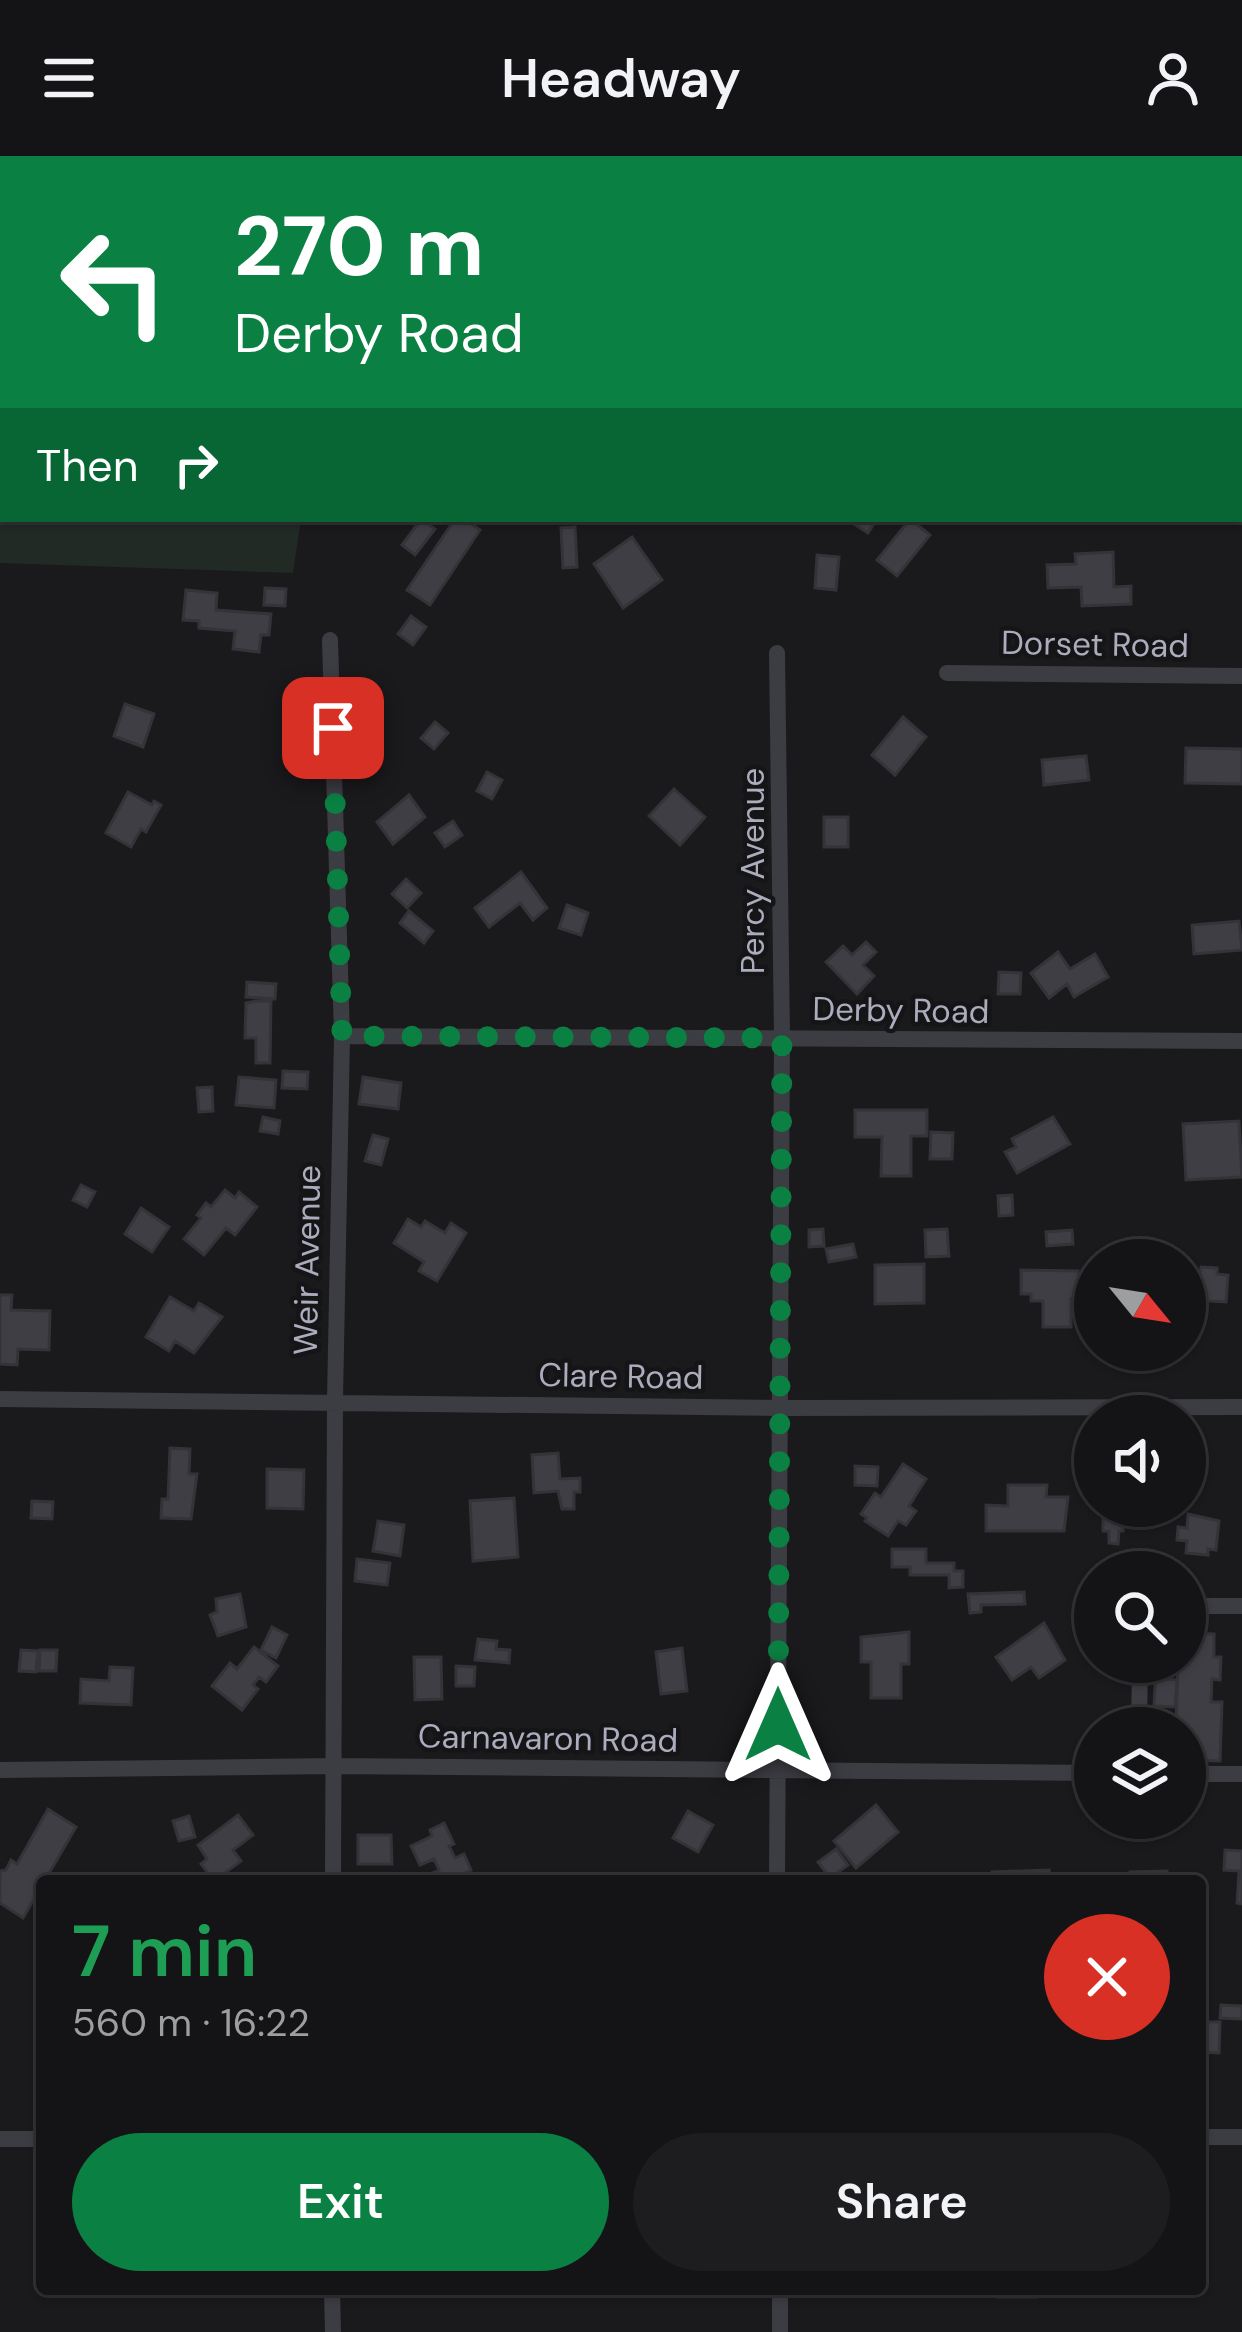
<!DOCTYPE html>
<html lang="en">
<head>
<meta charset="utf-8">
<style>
	body { margin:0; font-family:"DM Sans",sans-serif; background:#1d1c1e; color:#f1f3f6; height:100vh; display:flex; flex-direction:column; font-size:45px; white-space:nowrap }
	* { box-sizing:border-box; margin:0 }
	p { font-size:39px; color:#9d9ea0 }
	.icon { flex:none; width:66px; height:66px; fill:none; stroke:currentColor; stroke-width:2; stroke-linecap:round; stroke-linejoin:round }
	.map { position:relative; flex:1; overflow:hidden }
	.panel { position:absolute; left:36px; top:1719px; width:1170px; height:420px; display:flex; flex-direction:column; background:#141315; border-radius:12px; box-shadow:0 3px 9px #0004,0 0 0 3px #333234 }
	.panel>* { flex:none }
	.banner { position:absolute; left:0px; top:0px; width:1242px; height:366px; box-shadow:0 3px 9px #0004,0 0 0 3px #333234; background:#0b8043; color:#fff; overflow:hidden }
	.needle { width:78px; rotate:120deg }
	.buttons { position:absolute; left:1074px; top:1083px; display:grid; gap:24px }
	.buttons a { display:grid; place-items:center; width:132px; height:132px; border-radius:50%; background:#141315; box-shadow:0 3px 9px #0004,0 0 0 3px #333234; font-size:60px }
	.pin { position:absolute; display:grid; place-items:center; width:102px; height:102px; color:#fff; margin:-51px; border-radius:24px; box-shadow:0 6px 18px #0006 }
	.me { position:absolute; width:132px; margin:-66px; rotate:0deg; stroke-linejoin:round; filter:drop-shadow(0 0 9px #0008) }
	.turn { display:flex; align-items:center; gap:42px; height:252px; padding:0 36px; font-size:54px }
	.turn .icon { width:156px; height:156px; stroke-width:2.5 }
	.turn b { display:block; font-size:84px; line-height:102px }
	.then { display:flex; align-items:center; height:114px; padding:0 36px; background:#0003; gap:24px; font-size:45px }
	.round { display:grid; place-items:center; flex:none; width:126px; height:126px; border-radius:63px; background:#1d1c1e }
	.headline { display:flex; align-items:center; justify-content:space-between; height:204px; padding:0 36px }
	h1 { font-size:72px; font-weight:600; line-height:90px; color:#1e9e55 }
	.action { display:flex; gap:24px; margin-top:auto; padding:24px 36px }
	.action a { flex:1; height:138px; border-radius:72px; background:#0b8043; color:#fff; font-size:48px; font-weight:600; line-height:138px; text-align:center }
	.action a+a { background:#1d1c1e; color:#f1f3f6 }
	header { display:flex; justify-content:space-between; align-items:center; height:156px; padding:0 36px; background:#141315; font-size:54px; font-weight:600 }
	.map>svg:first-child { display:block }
	.green { fill:#212a24 }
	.building { fill:#3f3e44; stroke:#343338; stroke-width:3 }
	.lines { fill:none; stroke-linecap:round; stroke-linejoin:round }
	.street { stroke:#3c3c43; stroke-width:16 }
	.route { stroke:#0b8043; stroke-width:21; stroke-dasharray:0 37.8 }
	.labels { text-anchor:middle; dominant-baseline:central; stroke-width:9; stroke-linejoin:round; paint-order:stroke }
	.street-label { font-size:33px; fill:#abacbc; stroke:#151417 }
</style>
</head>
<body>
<header><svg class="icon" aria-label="menu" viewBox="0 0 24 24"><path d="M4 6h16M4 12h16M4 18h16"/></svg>Headway<svg class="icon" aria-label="person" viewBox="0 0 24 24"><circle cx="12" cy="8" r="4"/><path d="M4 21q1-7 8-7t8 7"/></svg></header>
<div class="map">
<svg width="1242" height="2176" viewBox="0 0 1242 2176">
	<rect width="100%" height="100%" fill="#1a191c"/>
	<path class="green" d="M 0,0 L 862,0 L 3,3 L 3,363 L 301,363 L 293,417 L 0,407 Z"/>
	<path class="building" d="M 421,363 L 435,373 L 415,399 L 402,389 Z
		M 455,363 L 464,363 L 480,374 L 430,449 L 407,434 Z
		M 846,363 L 877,363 L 868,377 Z
		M 910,363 L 930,379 L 897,420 L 877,404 Z
		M 575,371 L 577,411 L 563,412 L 561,372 Z
		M 632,381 L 662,424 L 623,452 L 594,408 Z
		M 1113,396 L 1114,431 L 1131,430 L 1131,448 L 1082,450 L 1081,431 L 1048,432 L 1047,409 L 1076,408 L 1075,398 Z
		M 817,399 L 839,401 L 836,434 L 815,432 Z
		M 265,432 L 286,433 L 285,450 L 264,449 Z
		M 186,434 L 217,437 L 216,454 L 271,458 L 269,479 L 261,479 L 259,496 L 233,493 L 235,475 L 199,472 L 199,465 L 183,464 Z
		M 411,460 L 426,471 L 413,489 L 398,478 Z
		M 125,548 L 154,558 L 143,591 L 114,580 Z
		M 903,561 L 926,581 L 895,619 L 872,599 Z
		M 435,566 L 448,577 L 434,593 L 421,582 Z
		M 1186,592 L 1242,593 L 1242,628 L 1185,627 Z
		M 1086,600 L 1089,624 L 1044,629 L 1042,604 Z
		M 487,616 L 502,624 L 492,643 L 477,635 Z
		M 674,633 L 705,661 L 680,689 L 649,660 Z
		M 128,636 L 152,649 L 154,645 L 161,649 L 146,676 L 141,673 L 131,691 L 106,677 Z
		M 409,639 L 425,661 L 393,688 L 377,666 Z
		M 824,661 L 848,661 L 848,691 L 824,691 Z
		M 453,665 L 462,679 L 445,691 L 435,677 Z
		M 521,716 L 547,752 L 533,764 L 520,747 L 489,771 L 475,752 Z
		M 406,723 L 421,737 L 407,752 L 392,738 Z
		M 567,749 L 588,757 L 581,779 L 559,772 Z
		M 409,755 L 433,775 L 424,787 L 400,767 Z
		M 1239,765 L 1242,794 L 1194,798 L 1192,769 Z
		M 866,786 L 876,796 L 863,809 L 874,820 L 857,838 L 826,806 L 843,790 L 852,799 Z
		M 1058,796 L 1070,813 L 1095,798 L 1108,821 L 1074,841 L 1067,828 L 1049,842 L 1031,817 Z
		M 999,816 L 1021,817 L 1020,838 L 998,838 Z
		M 247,826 L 276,828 L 275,843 L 246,841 Z
		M 256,845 L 271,845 L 270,907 L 256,907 L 256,882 L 245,882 L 246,847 Z
		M 283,915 L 308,916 L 307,933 L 282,932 Z
		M 239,921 L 276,924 L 274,952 L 236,949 Z
		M 363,921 L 401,927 L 398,953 L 359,948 Z
		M 212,931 L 213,955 L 199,956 L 197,932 Z
		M 855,954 L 927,954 L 927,980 L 911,980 L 911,1020 L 881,1020 L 882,981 L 855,981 Z
		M 263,961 L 280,965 L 278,978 L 260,975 Z
		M 1053,961 L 1070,988 L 1017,1017 L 1005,996 L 1016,991 L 1012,983 Z
		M 1239,965 L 1242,1021 L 1186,1024 L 1183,968 Z
		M 931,976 L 953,977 L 952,1003 L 930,1003 Z
		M 373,979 L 388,983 L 381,1009 L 365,1005 Z
		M 81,1029 L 95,1036 L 87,1051 L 73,1044 Z
		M 225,1034 L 235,1042 L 239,1036 L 257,1051 L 235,1079 L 226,1072 L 204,1099 L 184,1083 L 201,1062 L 197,1059 L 206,1047 L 211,1051 Z
		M 1012,1039 L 1013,1059 L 999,1060 L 998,1040 Z
		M 141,1052 L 169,1071 L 152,1096 L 125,1078 Z
		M 408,1063 L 421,1071 L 425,1065 L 445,1077 L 451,1067 L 466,1077 L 437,1125 L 419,1115 L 424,1106 L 394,1087 Z
		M 823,1073 L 824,1090 L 809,1091 L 809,1074 Z
		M 947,1073 L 949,1100 L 926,1101 L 925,1074 Z
		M 1072,1074 L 1073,1088 L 1047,1090 L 1046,1076 Z
		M 853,1088 L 856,1101 L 829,1106 L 826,1093 Z
		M 924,1108 L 924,1147 L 875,1148 L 875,1109 Z
		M 1201,1111 L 1217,1112 L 1217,1118 L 1228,1119 L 1226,1146 L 1194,1144 L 1193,1165 L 1185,1164 L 1185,1118 L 1200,1119 Z
		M 1021,1114 L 1078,1115 L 1079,1124 L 1095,1124 L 1095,1157 L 1091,1157 L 1091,1143 L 1071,1143 L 1071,1171 L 1043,1171 L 1043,1145 L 1031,1145 L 1031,1138 L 1021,1138 Z
		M 0,1139 L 12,1139 L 11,1154 L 50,1155 L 49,1194 L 18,1193 L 17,1209 L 0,1208 Z
		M 170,1141 L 194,1155 L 199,1147 L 222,1161 L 194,1197 L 175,1185 L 169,1195 L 146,1181 Z
		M 170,1292 L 190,1293 L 189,1318 L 197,1318 L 191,1363 L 161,1362 L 162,1343 L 168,1343 Z
		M 558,1297 L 560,1323 L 580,1322 L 580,1336 L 574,1336 L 574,1353 L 562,1353 L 558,1335 L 534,1337 L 532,1299 Z
		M 903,1308 L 926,1323 L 909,1350 L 916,1355 L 906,1369 L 898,1365 L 888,1380 L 865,1365 L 867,1362 L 861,1358 L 875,1337 L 881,1341 Z
		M 855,1310 L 878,1311 L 877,1330 L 855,1329 Z
		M 267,1313 L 304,1314 L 303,1353 L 267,1352 Z
		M 1008,1329 L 1047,1329 L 1046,1341 L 1068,1341 L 1064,1375 L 986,1375 L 986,1349 L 1008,1350 Z
		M 514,1342 L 518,1401 L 473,1405 L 470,1345 Z
		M 32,1345 L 53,1346 L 52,1363 L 31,1362 Z
		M 1103,1350 L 1123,1350 L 1123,1375 L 1119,1375 L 1118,1388 L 1109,1387 L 1109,1375 L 1103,1375 Z
		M 1188,1358 L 1219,1365 L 1216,1394 L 1208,1393 L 1208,1399 L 1186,1397 L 1187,1385 L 1177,1384 L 1178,1371 L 1187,1372 Z
		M 378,1365 L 404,1369 L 400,1400 L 373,1395 Z
		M 892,1393 L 926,1393 L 926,1407 L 954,1407 L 954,1415 L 963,1415 L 963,1431 L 949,1432 L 949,1419 L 910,1419 L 910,1411 L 892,1411 Z
		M 357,1403 L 390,1407 L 387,1429 L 355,1425 Z
		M 1024,1436 L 1025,1448 L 981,1449 L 981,1456 L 970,1457 L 968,1438 Z
		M 240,1438 L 246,1471 L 218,1480 L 210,1459 L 217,1456 L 216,1443 Z
		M 1044,1467 L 1065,1504 L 1039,1522 L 1031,1511 L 1012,1524 L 996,1501 Z
		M 272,1471 L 287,1479 L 276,1502 L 261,1494 Z
		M 909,1476 L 909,1508 L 901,1508 L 901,1542 L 871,1542 L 871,1506 L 861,1506 L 861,1481 Z
		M 1185,1477 L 1214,1478 L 1214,1501 L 1221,1501 L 1220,1524 L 1212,1523 L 1211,1546 L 1222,1546 L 1220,1605 L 1185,1604 L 1185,1572 L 1176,1572 L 1178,1506 L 1185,1506 Z
		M 478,1483 L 497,1485 L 496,1493 L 510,1494 L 509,1507 L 475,1504 Z
		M 254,1491 L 278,1510 L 266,1526 L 259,1521 L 253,1529 L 258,1533 L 242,1554 L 212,1530 L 230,1507 L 237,1513 Z
		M 682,1492 L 687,1535 L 661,1538 L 656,1496 Z
		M 21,1494 L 38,1495 L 36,1516 L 19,1515 Z
		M 40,1494 L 57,1494 L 56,1515 L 39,1515 Z
		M 414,1501 L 441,1501 L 442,1543 L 415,1544 Z
		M 456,1510 L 475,1511 L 474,1530 L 456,1530 Z
		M 110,1511 L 133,1512 L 131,1549 L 80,1547 L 81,1523 L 109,1525 Z
		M 1156,1515 L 1168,1516 L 1167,1523 L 1177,1524 L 1175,1551 L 1154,1550 Z
		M 876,1649 L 898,1676 L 856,1712 L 834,1685 Z
		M 48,1653 L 76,1671 L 23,1762 L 0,1747 L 0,1715 L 6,1714 L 11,1704 L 17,1708 Z
		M 688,1655 L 713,1669 L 698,1696 L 673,1682 Z
		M 238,1659 L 253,1679 L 233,1694 L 241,1705 L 214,1725 L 201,1708 L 207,1703 L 198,1689 Z
		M 189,1660 L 195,1681 L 179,1685 L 173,1665 Z
		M 444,1667 L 454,1688 L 449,1690 L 455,1702 L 464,1698 L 471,1714 L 449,1725 L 429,1725 L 426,1720 L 439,1714 L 434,1703 L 420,1709 L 411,1690 L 432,1680 L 430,1674 Z
		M 358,1679 L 391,1679 L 392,1708 L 358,1708 Z
		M 836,1693 L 848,1709 L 830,1722 L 818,1706 Z
		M 1225,1694 L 1242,1695 L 1242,1748 L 1237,1747 L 1239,1715 L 1224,1714 Z
		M 1049,1714 L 1050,1725 L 992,1725 L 992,1716 Z
		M 1167,1715 L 1167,1725 L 1130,1725 L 1130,1716 Z
		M 1221,1849 L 1242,1850 L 1242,1863 L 1220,1862 Z
		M 1200,1866 L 1220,1866 L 1219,1897 L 1200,1896 Z
		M 50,2133 L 87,2133 L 87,2140 L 50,2140 Z
		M 998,2133 L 1037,2133 L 1037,2141 L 998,2141 Z"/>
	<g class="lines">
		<path class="street" d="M 1239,154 L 1242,154
			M 330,484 L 342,880 L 335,1244 L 333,1725
			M 947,517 L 1242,520
			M 342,880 L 1242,885
			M 0,1243 L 781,1252 L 1242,1251
			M 1185,1450 L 1242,1450
			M 1139,1572 L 1140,1506
			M 0,1614 L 334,1610 L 1095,1617
			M 1185,1618 L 1242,1618
			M 777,1725 L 782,882 L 777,497
			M 1200,1981 L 1242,1981
			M 0,1983 L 42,1983
			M 332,2133 L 333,2176
			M 780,2133 L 780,2176"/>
	</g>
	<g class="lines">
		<path class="route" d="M 333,572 L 342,880 L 782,882 L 778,1569"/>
	</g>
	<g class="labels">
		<g class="street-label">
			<text transform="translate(1095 488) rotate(1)">Dorset Road</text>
			<text transform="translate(752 715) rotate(-90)">Percy Avenue</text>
			<text transform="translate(901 854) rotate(1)">Derby Road</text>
			<text transform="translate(307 1104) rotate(-89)">Weir Avenue</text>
			<text transform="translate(621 1220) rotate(1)">Clare Road</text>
			<text transform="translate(548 1582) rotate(1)">Carnavaron Road</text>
		</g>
	</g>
</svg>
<div class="buttons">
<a><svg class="needle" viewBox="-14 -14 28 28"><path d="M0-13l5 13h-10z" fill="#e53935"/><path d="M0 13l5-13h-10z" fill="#9d9ea0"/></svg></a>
<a><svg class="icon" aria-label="sound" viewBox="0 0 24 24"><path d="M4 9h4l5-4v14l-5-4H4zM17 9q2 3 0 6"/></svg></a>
<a><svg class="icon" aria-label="search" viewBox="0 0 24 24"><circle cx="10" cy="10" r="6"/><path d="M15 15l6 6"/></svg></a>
<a><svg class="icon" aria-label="layers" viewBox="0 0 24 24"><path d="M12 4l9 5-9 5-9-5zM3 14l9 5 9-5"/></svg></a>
</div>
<div class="pin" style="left:333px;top:572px;background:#d93025"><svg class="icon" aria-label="arrive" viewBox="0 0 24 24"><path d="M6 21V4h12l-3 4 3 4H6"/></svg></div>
<svg class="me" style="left:778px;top:1569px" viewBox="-20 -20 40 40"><path d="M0-17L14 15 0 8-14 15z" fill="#0b8043" stroke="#fff" stroke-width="4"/></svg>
<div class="banner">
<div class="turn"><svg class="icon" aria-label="left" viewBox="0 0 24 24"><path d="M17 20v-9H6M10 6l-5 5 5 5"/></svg><div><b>270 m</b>Derby Road</div></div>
<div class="then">Then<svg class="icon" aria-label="right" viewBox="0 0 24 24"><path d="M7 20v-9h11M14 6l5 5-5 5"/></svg></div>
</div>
<section class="panel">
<div class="headline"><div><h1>7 min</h1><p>560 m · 16:22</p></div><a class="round" style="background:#d93025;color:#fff"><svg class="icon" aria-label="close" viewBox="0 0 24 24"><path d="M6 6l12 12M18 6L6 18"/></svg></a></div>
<div class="action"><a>Exit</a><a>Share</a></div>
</section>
</div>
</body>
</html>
